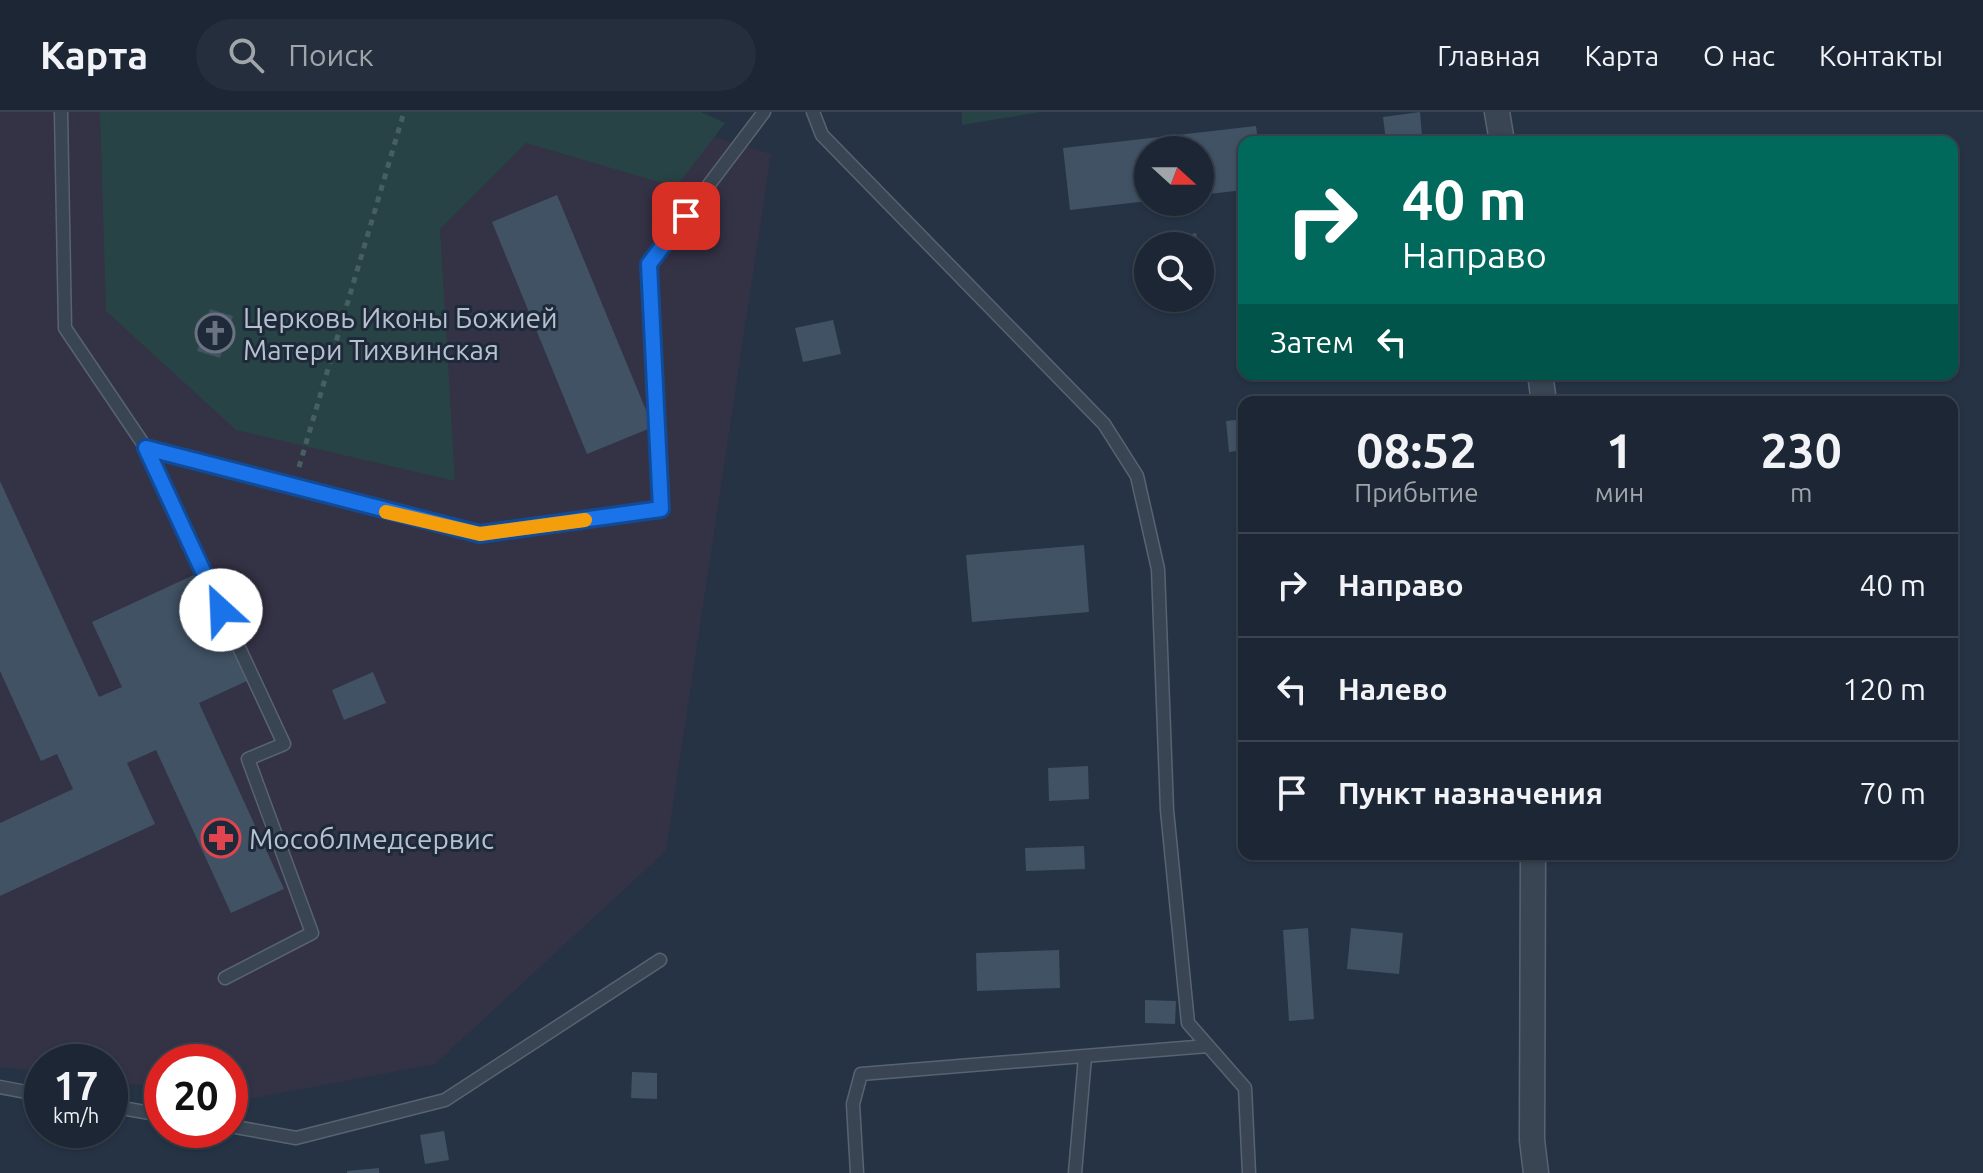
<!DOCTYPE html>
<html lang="ru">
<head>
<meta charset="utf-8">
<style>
	body { margin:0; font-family:Ubuntu,sans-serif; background:#252e3c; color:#f1f3f6; height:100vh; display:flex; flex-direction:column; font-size:30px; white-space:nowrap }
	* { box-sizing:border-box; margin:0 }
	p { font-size:26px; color:#a0a5ac }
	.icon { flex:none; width:44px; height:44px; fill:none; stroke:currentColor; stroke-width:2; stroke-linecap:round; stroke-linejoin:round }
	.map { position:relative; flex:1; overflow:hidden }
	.sheet { position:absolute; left:1238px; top:284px; width:720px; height:464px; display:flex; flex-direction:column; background:#1c2634; border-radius:16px; box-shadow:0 2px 6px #0004,0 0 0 2px #3a434f }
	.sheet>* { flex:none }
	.top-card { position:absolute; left:1238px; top:24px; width:720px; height:244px; border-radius:16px; box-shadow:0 2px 6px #0004,0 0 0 2px #3a434f; background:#00695c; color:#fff; overflow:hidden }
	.needle { width:52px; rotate:111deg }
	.fabs { position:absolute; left:1134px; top:24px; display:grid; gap:16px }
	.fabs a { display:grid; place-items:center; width:80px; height:80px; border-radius:50%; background:#1c2634; box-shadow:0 2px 6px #0004,0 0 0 2px #3a434f; font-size:40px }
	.speed { position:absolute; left:24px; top:932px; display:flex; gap:16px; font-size:40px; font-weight:700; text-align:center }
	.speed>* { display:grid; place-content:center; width:104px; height:104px; border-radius:50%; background:#1c2634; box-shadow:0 2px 6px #0004,0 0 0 2px #3a434f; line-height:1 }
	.speed small { font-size:20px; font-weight:400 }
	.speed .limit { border:12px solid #d22; background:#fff; color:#111 }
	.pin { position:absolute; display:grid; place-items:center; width:68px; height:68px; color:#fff; margin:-34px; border-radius:16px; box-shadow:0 4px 12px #0006 }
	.me { position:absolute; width:88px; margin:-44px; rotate:335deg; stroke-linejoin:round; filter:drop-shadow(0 0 6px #0008) }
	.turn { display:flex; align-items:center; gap:28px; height:168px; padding:0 32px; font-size:36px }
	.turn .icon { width:104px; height:104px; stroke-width:2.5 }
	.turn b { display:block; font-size:56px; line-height:68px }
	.then { display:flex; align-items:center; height:76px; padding:0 32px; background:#0003; gap:16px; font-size:30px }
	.eta { display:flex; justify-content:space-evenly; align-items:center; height:136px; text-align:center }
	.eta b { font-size:48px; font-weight:700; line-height:56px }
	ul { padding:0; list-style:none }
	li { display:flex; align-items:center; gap:24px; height:104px; padding:0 32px; border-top:2px solid #3a434f }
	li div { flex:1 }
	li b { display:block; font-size:30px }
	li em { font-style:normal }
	header { display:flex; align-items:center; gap:48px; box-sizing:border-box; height:112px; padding:0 40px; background:#1c2634; border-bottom:2px solid #3a434f }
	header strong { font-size:38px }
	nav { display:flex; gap:44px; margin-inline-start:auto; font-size:28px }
	.search { width:560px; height:72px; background:#252e3c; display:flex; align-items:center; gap:20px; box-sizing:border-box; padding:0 28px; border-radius:44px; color:#a0a5ac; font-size:30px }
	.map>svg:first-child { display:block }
	.medical { fill:#343245 }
	.green { fill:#274346 }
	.building { fill:#415264 }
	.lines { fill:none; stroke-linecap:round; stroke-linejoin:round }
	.service-casing { stroke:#586372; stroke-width:15 }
	.minor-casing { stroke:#586372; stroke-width:27 }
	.path { stroke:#466062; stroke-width:5; stroke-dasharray:6 6; stroke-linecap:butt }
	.service { stroke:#3a4554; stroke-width:12 }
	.minor { stroke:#3a4554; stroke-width:24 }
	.route-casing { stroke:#114b97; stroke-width:20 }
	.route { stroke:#1a73e8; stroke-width:14 }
	.slow { stroke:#f59e0b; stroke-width:14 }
	.labels { text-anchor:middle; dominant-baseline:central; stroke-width:6; stroke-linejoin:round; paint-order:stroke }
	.poi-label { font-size:28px; fill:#b7c0ce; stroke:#1e2a3a; text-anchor:start }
</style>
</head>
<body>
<header>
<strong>Карта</strong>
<div class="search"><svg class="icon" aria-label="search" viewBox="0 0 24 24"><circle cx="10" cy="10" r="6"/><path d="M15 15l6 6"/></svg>Поиск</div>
<nav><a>Главная</a><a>Карта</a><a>О нас</a><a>Контакты</a></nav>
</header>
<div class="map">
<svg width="1983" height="1061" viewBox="0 0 1983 1061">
	<rect width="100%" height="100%" fill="#253345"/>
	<path class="medical" d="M 0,0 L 632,0 L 771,42 L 666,739 L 435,952 L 248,987 L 230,985 L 230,950 L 162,950 L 162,976 L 110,969 L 110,950 L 42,950 L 42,960 L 0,955 Z"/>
	<path class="green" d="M 100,0 L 701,0 L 725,11 L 676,75 L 526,31 L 440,117 L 455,369 L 236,318 L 106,199 Z
		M 962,0 L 1040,0 L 962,13 Z"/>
	<path class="building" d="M 1420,0 L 1422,24 L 1386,29 L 1383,5 Z
		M 1256,14 L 1258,30 L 1244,30 L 1244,78 L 1200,83 L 1200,38 L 1148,38 L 1148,89 L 1070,98 L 1063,36 Z
		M 557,83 L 653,315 L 587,342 L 492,110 Z
		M 1196,121 L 1199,134 L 1157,134 L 1156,129 Z
		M 210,197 L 233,204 L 220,246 L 197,239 Z
		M 833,208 L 841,242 L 803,250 L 795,216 Z
		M 1244,307 L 1244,338 L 1229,340 L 1226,309 Z
		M 0,369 L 99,585 L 122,575 L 92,510 L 198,461 L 247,569 L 199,591 L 284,777 L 231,801 L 156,638 L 127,651 L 155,712 L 0,784 L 0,711 L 73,677 L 57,642 L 41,649 L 0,559 Z
		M 1084,433 L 1089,500 L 972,510 L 966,443 Z
		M 373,560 L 386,591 L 344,608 L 332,578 Z
		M 1088,654 L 1089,687 L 1049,689 L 1048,656 Z
		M 1084,734 L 1085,757 L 1026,759 L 1025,736 Z
		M 1308,816 L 1314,907 L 1289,909 L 1283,818 Z
		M 1351,816 L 1403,821 L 1399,862 L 1347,857 Z
		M 1059,838 L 1060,876 L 977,879 L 976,841 Z
		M 1145,888 L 1176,889 L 1175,912 L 1145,911 Z
		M 632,960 L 657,961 L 657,987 L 631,986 Z
		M 444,1019 L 449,1048 L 425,1052 L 420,1023 Z
		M 379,1056 L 379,1061 L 347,1061 L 347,1059 Z"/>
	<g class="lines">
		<g class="service-casing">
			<path id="service" d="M 61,0 L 65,216 L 146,336 L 480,422 L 661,397 L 649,152 L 764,0
				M 813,0 L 822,23 L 1104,312 L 1137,364 L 1158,457 L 1167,698 L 1188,911 L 1245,976 L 1249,1061
				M 146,336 L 284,632 L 248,647 L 312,821 L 225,866
				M 0,975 L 42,983
				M 110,994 L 162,1003
				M 230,1014 L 296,1026 L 445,988 L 660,848
				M 857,1061 L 853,992 L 861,962 L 1208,934
				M 1075,1061 L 1085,945"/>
		</g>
		<g class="minor-casing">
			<path id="minor" d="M 1497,0 L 1502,30
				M 1540,262 L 1544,290
				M 1533,742 L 1532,1028 L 1536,1061"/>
		</g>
		<path class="path" d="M 299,355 L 404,0"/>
		<use href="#service" class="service"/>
		<use href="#minor" class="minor"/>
	</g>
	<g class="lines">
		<g class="route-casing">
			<path id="route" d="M 221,498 L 146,336 L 480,422 L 661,397 L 649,152 L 686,104"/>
		</g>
		<use href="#route" class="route"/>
		<path class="slow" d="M 386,400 L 480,422 L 585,408"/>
	</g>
	<defs>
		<g id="church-ring" transform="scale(2)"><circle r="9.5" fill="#1e2a3a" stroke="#6b7280" stroke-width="1.5"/><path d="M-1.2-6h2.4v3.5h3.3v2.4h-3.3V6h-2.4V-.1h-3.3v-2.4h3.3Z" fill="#6b7280"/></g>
		<g id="pharmacy-ring" transform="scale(2)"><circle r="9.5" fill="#1e2a3a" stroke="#e0444e" stroke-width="1.5"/><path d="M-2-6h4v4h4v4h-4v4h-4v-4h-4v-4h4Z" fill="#e0444e"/></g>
	</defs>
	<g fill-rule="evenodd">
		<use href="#church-ring" x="215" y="221"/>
		<use href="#pharmacy-ring" x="221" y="726"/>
	</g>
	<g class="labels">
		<g class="poi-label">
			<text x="243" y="205">Церковь Иконы Божией<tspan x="243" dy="32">Матери Тихвинская</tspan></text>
			<text x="249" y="726">Мособлмедсервис</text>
		</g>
	</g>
</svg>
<div class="fabs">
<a><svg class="needle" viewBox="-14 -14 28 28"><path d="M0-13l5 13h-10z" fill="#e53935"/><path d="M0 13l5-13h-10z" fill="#a0a5ac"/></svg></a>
<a><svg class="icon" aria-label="search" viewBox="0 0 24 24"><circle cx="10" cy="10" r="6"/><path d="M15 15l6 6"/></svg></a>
</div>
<div class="speed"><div>17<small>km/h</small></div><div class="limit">20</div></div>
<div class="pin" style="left:686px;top:104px;background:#d93025"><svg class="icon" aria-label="arrive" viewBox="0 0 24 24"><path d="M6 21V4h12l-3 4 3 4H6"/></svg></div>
<svg class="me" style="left:221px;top:498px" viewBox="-20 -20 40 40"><circle r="19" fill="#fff"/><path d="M0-13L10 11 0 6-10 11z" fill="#1a73e8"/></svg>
<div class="top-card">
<div class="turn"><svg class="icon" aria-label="right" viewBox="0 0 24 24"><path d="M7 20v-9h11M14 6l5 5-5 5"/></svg><div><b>40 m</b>Направо</div></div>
<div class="then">Затем<svg class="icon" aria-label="left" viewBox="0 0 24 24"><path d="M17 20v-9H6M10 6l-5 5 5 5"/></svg></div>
</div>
<section class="sheet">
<div class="eta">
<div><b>08:52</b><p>Прибытие</p></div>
<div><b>1</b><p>мин</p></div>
<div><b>230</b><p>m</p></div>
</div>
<ul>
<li><svg class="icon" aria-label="right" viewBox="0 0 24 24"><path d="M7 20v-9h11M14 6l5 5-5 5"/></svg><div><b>Направо</b></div><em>40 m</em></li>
<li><svg class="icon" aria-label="left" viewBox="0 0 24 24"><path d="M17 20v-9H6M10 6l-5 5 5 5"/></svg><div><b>Налево</b></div><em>120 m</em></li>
<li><svg class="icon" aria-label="arrive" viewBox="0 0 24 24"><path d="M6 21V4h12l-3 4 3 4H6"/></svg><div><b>Пункт назначения</b></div><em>70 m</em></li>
</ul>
</section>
</div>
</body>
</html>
